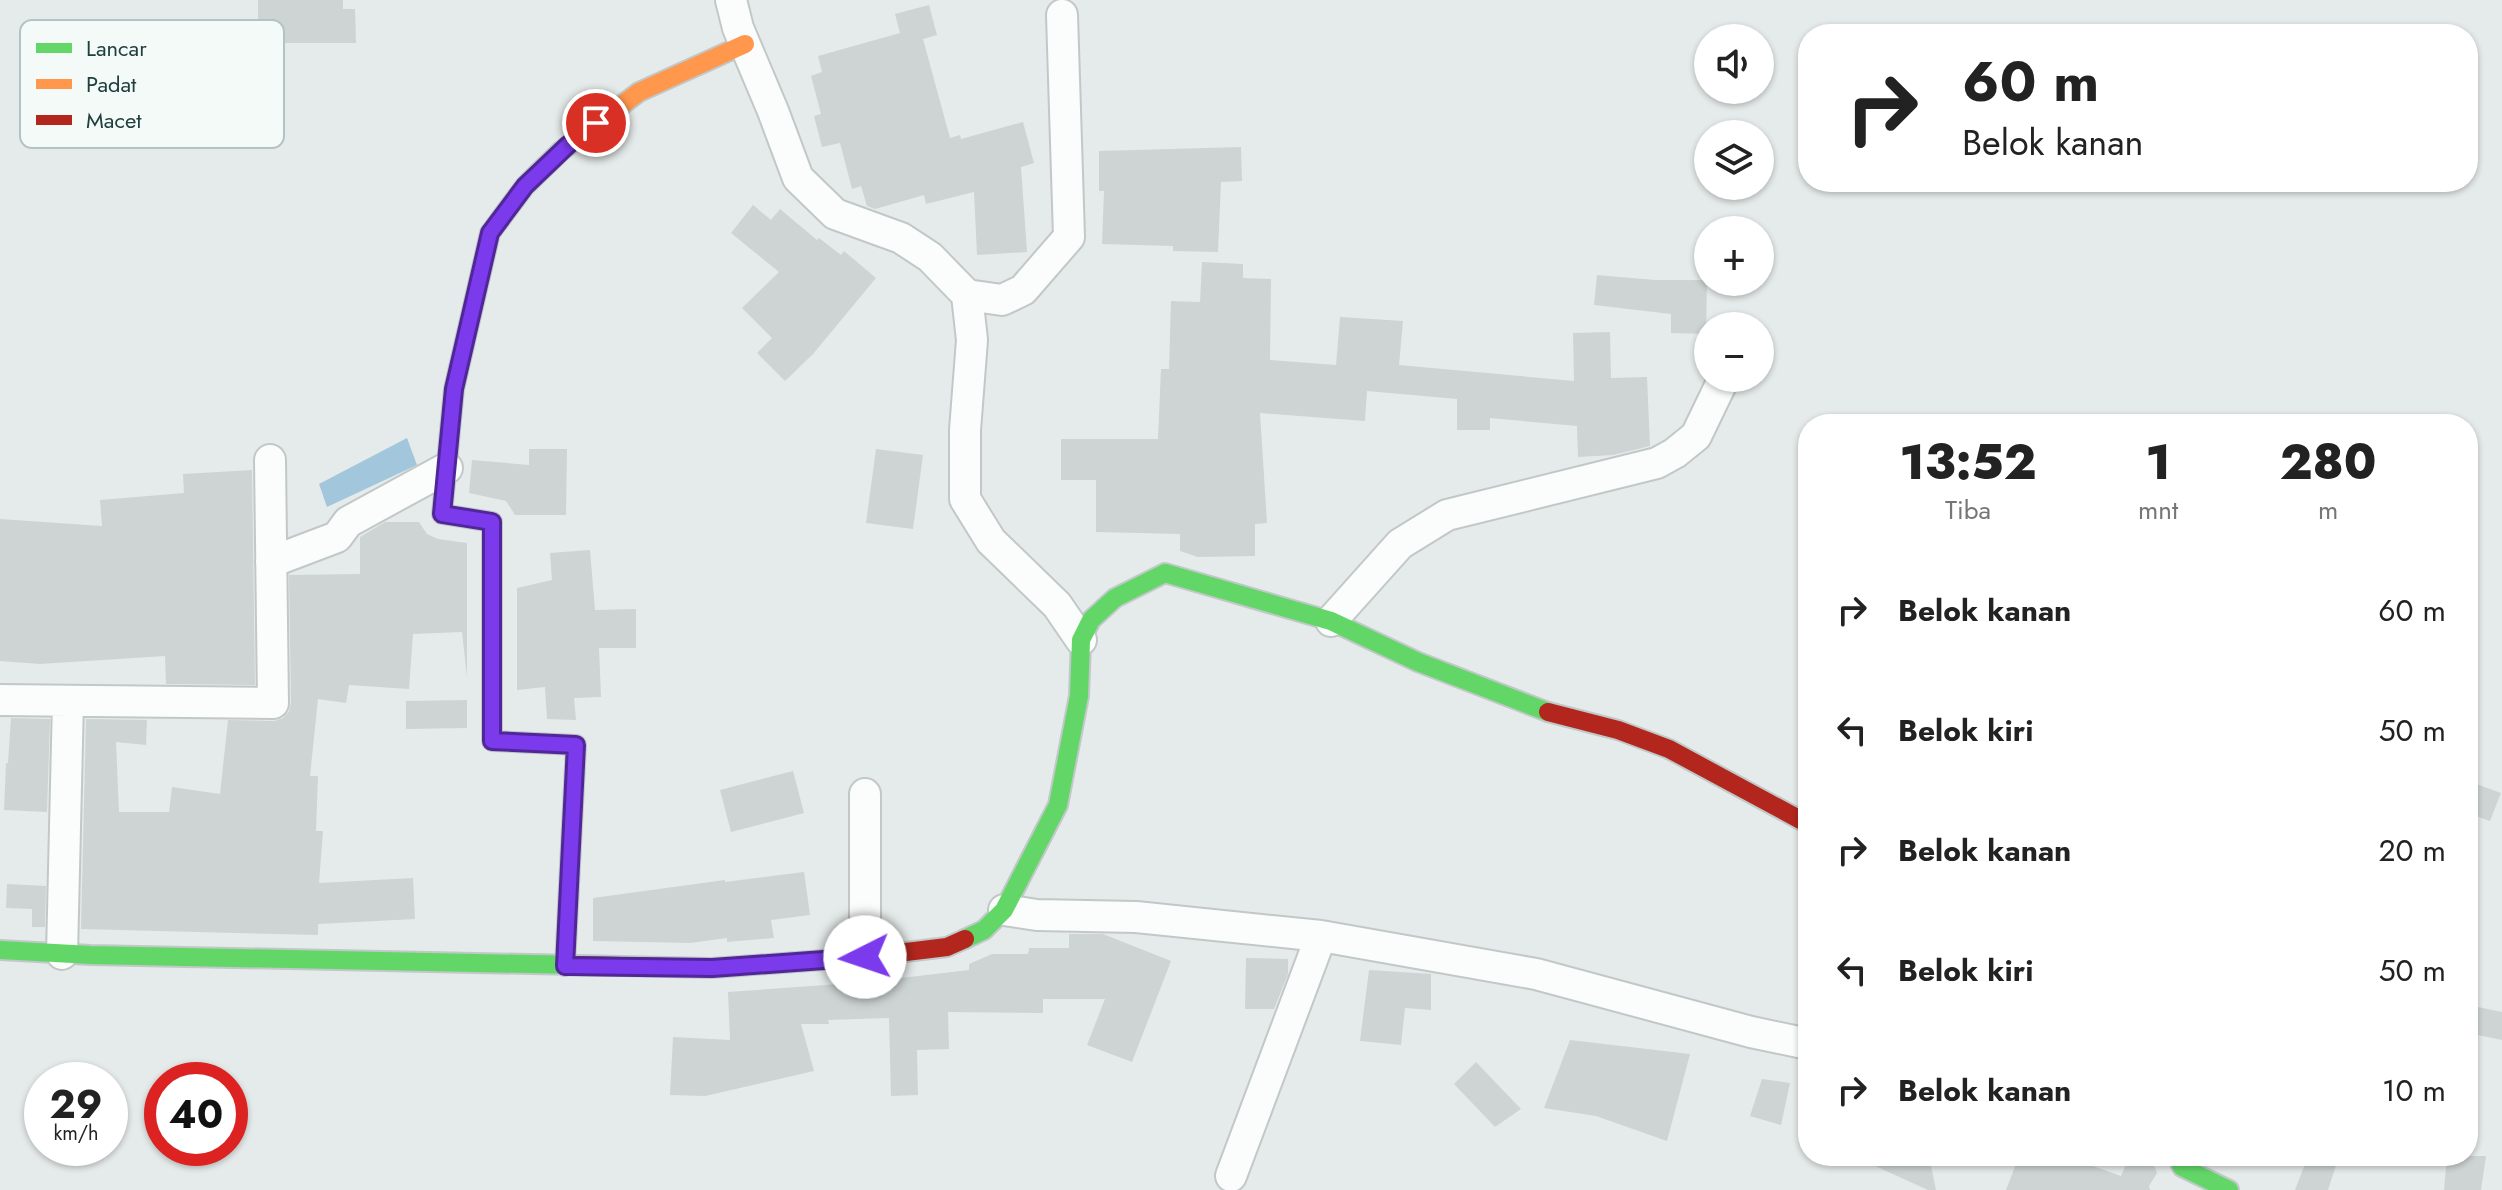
<!DOCTYPE html>
<html lang="id">
<head>
<meta charset="utf-8">
<style>
	body { margin:0; font-family:Jost,sans-serif; background:#f6f6f6; color:#222; height:100vh; display:flex; flex-direction:column; font-size:30px; white-space:nowrap }
	* { box-sizing:border-box; margin:0 }
	p { font-size:26px; color:#767676 }
	.icon { flex:none; width:44px; height:44px; fill:none; stroke:currentColor; stroke-width:2; stroke-linecap:round; stroke-linejoin:round }
	.map { position:relative; flex:1; overflow:hidden }
	.sheet { position:absolute; left:1798px; top:414px; width:680px; height:752px; display:flex; flex-direction:column; background:#fff; border-radius:32px; box-shadow:0 2px 6px #0004 }
	.sheet>* { flex:none }
	.banner { position:absolute; left:1798px; top:24px; width:680px; height:168px; border-radius:32px; box-shadow:0 2px 6px #0004; background:#fff; color:#222; overflow:hidden }
	.fabs { position:absolute; left:1694px; top:24px; display:grid; gap:16px }
	.fabs a { display:grid; place-items:center; width:80px; height:80px; border-radius:50%; background:#fff; box-shadow:0 2px 6px #0004; font-size:40px }
	.speed { position:absolute; left:24px; top:1062px; display:flex; gap:16px; font-size:40px; font-weight:700; text-align:center }
	.speed>* { display:grid; place-content:center; width:104px; height:104px; border-radius:50%; background:#fff; box-shadow:0 2px 6px #0004; line-height:1 }
	.speed small { font-size:20px; font-weight:400 }
	.speed .limit { border:12px solid #d22; background:#fff; color:#111 }
	.pin { position:absolute; display:grid; place-items:center; width:68px; height:68px; color:#fff; margin:-34px; border:4px solid #fff; border-radius:50%; box-shadow:0 2px 8px #0007 }
	.me { position:absolute; width:88px; margin:-44px; rotate:266deg; stroke-linejoin:round; filter:drop-shadow(0 0 6px #0008) }
	.turn { display:flex; align-items:center; gap:28px; height:168px; padding:0 32px; font-size:36px }
	.turn .icon { width:104px; height:104px; stroke-width:2.5 }
	.turn b { display:block; font-size:56px; line-height:68px }
	.eta { display:flex; justify-content:space-evenly; align-items:center; height:136px; text-align:center }
	.eta b { font-size:48px; font-weight:800; line-height:56px }
	ul { padding:0; list-style:none }
	li { display:flex; align-items:center; gap:24px; height:120px; padding:0 32px }
	li div { flex:1 }
	li b { display:block; font-size:30px }
	li em { font-style:normal }
	.map>svg:first-child { display:block }
	.water { fill:#a2c7dd }
	.building { fill:#cdd4d3 }
	.lines { fill:none; stroke-linecap:round; stroke-linejoin:round }
	.street-casing { stroke:#c2c8c7; stroke-width:34 }
	.fast-casing { stroke:#c0c8c8; stroke-width:22 }
	.slow-casing { stroke:#c0c8c8; stroke-width:22 }
	.jam-casing { stroke:#c0c8c8; stroke-width:22 }
	.street { stroke:#fbfcfc; stroke-width:30 }
	.fast { stroke:#63d668; stroke-width:18 }
	.slow { stroke:#ff974d; stroke-width:18 }
	.jam { stroke:#b3261e; stroke-width:18 }
	.route-casing { stroke:#51269a; stroke-width:20 }
	.route { stroke:#7c3aed; stroke-width:14 }
	.key { fill:#f3faf8; stroke:#b4c2c1; stroke-width:2 }
	.key-label { font-size:22px; fill:#204040 }
</style>
</head>
<body>
<div class="map">
<svg width="2502" height="1190" viewBox="0 0 2502 1190">
	<rect width="100%" height="100%" fill="#e5ebea"/>
	<path class="water" d="M 407,438 L 417,465 L 327,507 L 319,484 Z"/>
	<path class="building" d="M 258,0 L 343,0 L 343,9 L 355,9 L 356,43 L 258,43 Z
		M 929,5 L 937,35 L 923,39 L 950,138 L 960,135 L 961,139 L 1023,122 L 1034,163 L 1021,167 L 1027,252 L 977,255 L 974,192 L 926,204 L 924,195 L 875,209 L 867,206 L 861,186 L 852,189 L 840,143 L 822,147 L 814,116 L 821,114 L 811,76 L 822,72 L 818,56 L 900,33 L 895,14 Z
		M 1241,147 L 1242,181 L 1221,182 L 1218,252 L 1173,251 L 1173,246 L 1102,244 L 1104,191 L 1099,191 L 1099,151 Z
		M 753,205 L 771,220 L 780,209 L 817,240 L 819,238 L 841,255 L 844,251 L 876,278 L 813,354 L 785,381 L 757,353 L 772,338 L 742,308 L 779,272 L 731,233 Z
		M 1202,262 L 1243,264 L 1243,278 L 1271,279 L 1270,360 L 1336,365 L 1340,317 L 1403,321 L 1399,365 L 1574,381 L 1573,333 L 1610,332 L 1611,378 L 1647,377 L 1650,446 L 1613,455 L 1578,457 L 1577,426 L 1490,418 L 1490,430 L 1457,430 L 1457,399 L 1367,391 L 1365,421 L 1260,413 L 1267,523 L 1255,524 L 1255,556 L 1198,557 L 1180,551 L 1180,534 L 1096,532 L 1096,480 L 1061,480 L 1061,439 L 1158,439 L 1161,369 L 1169,369 L 1171,301 L 1200,302 Z
		M 1597,275 L 1655,280 L 1707,280 L 1706,334 L 1671,333 L 1671,314 L 1594,305 Z
		M 529,449 L 567,449 L 566,515 L 515,515 L 506,501 L 469,493 L 472,460 L 529,465 Z
		M 876,449 L 923,455 L 913,529 L 866,523 Z
		M 252,470 L 255,685 L 166,684 L 165,656 L 40,664 L 0,661 L 0,519 L 102,526 L 100,500 L 184,493 L 183,474 Z
		M 385,522 L 419,522 L 427,534 L 438,539 L 467,543 L 467,677 L 462,632 L 413,634 L 409,689 L 349,685 L 346,703 L 318,699 L 310,776 L 318,776 L 316,831 L 323,831 L 319,883 L 413,878 L 415,919 L 318,924 L 318,935 L 81,929 L 86,719 L 147,720 L 146,745 L 116,742 L 119,812 L 169,812 L 172,787 L 220,794 L 228,720 L 274,721 L 283,718 L 289,711 L 291,703 L 289,575 L 360,574 L 360,537 Z
		M 590,550 L 595,610 L 636,609 L 636,648 L 599,648 L 601,697 L 574,698 L 576,720 L 547,719 L 545,687 L 517,690 L 517,588 L 552,580 L 550,553 Z
		M 467,700 L 467,728 L 406,729 L 406,701 Z
		M 11,718 L 50,719 L 47,812 L 4,810 L 6,763 L 8,763 Z
		M 793,771 L 804,813 L 731,832 L 720,790 Z
		M 2468,781 L 2501,793 L 2490,821 L 2468,813 Z
		M 804,872 L 810,915 L 771,920 L 774,938 L 727,942 L 727,938 L 690,943 L 593,941 L 593,898 L 725,880 L 725,882 Z
		M 7,884 L 46,886 L 45,927 L 32,927 L 32,909 L 6,908 Z
		M 1069,934 L 1103,934 L 1171,961 L 1132,1062 L 1087,1045 L 1105,999 L 1043,999 L 1043,1013 L 948,1012 L 949,1049 L 917,1050 L 918,1095 L 891,1096 L 889,1018 L 828,1020 L 829,1024 L 801,1024 L 814,1071 L 705,1096 L 670,1095 L 673,1037 L 730,1040 L 728,992 L 867,982 L 969,970 L 969,964 L 992,954 L 1028,954 L 1029,948 L 1069,948 Z
		M 1246,958 L 1288,959 L 1288,974 L 1274,1009 L 1245,1009 Z
		M 1369,970 L 1431,974 L 1431,1010 L 1405,1008 L 1401,1045 L 1360,1041 Z
		M 2468,1005 L 2502,1012 L 2502,1040 L 2468,1033 Z
		M 1570,1040 L 1690,1054 L 1667,1141 L 1596,1116 L 1544,1108 Z
		M 1476,1062 L 1521,1109 L 1495,1127 L 1454,1084 Z
		M 1762,1079 L 1790,1083 L 1781,1125 L 1750,1116 Z
		M 1853,1156 L 1929,1156 L 1936,1190 L 1928,1190 Z
		M 2019,1156 L 2065,1156 L 2121,1176 L 2129,1157 L 2155,1167 L 2157,1173 L 2149,1186 L 2150,1190 L 2006,1190 Z
		M 2308,1156 L 2339,1156 L 2328,1190 L 2295,1190 Z
		M 2447,1156 L 2486,1156 L 2481,1190 L 2444,1190 Z"/>
	<g class="lines">
		<g class="street-casing">
			<path id="street" d="M 731,0 L 738,28 L 773,111 L 798,178 L 835,214 L 901,238 L 930,257 L 967,295 L 972,340 L 965,430 L 965,499 L 991,541 L 1057,605 L 1081,640
				M 967,295 L 1002,300 L 1023,290 L 1069,237 L 1062,15
				M 271,562 L 337,537 L 348,522 L 447,468
				M 1331,621 L 1400,544 L 1447,515 L 1657,463 L 1675,453 L 1696,436 L 1724,378
				M 0,700 L 273,703 L 270,460
				M 865,794 L 865,957
				M 1004,910 L 1037,915 L 1136,917 L 1321,936 L 1536,974 L 1751,1032 L 1808,1044
				M 62,954 L 68,701
				M 1231,1176 L 1321,936"/>
		</g>
		<g class="fast-casing">
			<path id="fast" d="M 561,151 L 525,186 L 490,233 L 454,389 L 442,514 L 492,522 L 492,741 L 576,745 L 565,966
				M 965,939 L 984,930 L 1004,910 L 1058,805 L 1079,696 L 1081,640 L 1091,620 L 1115,598 L 1165,573 L 1331,621 L 1418,662 L 1548,712
				M 0,950 L 91,955 L 576,965
				M 2177,1156 L 2182,1167 L 2229,1190"/>
		</g>
		<g class="slow-casing">
			<path id="slow" d="M 561,151 L 639,92 L 745,44"/>
		</g>
		<g class="jam-casing">
			<path id="jam" d="M 1548,712 L 1618,730 L 1669,749 L 1808,824
				M 576,965 L 712,968 L 865,957 L 947,947 L 965,939"/>
		</g>
		<use href="#street" class="street"/>
		<use href="#fast" class="fast"/>
		<use href="#slow" class="slow"/>
		<use href="#jam" class="jam"/>
	</g>
	<g class="lines">
		<g class="route-casing">
			<path id="route" d="M 596,123 L 568,145 L 525,186 L 490,233 L 454,389 L 442,514 L 492,522 L 492,741 L 576,745 L 565,966 L 712,968 L 865,957"/>
		</g>
		<use href="#route" class="route"/>
	</g>
	<rect x="20" y="20" width="264" height="128" rx="12" class="key"/>
	<rect x="36" y="43" width="36" height="10" fill="#63d668"/>
	<rect x="36" y="79" width="36" height="10" fill="#ff974d"/>
	<rect x="36" y="115" width="36" height="10" fill="#b3261e"/>
	<g class="key-label">
		<text x="86" y="56">Lancar</text>
		<text x="86" y="92">Padat</text>
		<text x="86" y="128">Macet</text>
	</g>
</svg>
<div class="fabs">
<a><svg class="icon" aria-label="sound" viewBox="0 0 24 24"><path d="M4 9h4l5-4v14l-5-4H4zM17 9q2 3 0 6"/></svg></a>
<a><svg class="icon" aria-label="layers" viewBox="0 0 24 24"><path d="M12 4l9 5-9 5-9-5zM3 14l9 5 9-5"/></svg></a>
<a>+</a>
<a>−</a>
</div>
<div class="speed"><div>29<small>km/h</small></div><div class="limit">40</div></div>
<div class="pin" style="left:596px;top:123px;background:#d93025"><svg class="icon" aria-label="arrive" viewBox="0 0 24 24"><path d="M6 21V4h12l-3 4 3 4H6"/></svg></div>
<svg class="me" style="left:865px;top:957px" viewBox="-20 -20 40 40"><circle r="19" fill="#fff"/><path d="M0-13L10 11 0 6-10 11z" fill="#7c3aed"/></svg>
<div class="banner">
<div class="turn"><svg class="icon" aria-label="right" viewBox="0 0 24 24"><path d="M7 20v-9h11M14 6l5 5-5 5"/></svg><div><b>60 m</b>Belok kanan</div></div>
</div>
<section class="sheet">
<div class="eta">
<div><b>13:52</b><p>Tiba</p></div>
<div><b>1</b><p>mnt</p></div>
<div><b>280</b><p>m</p></div>
</div>
<ul>
<li><svg class="icon" aria-label="right" viewBox="0 0 24 24"><path d="M7 20v-9h11M14 6l5 5-5 5"/></svg><div><b>Belok kanan</b></div><em>60 m</em></li>
<li><svg class="icon" aria-label="left" viewBox="0 0 24 24"><path d="M17 20v-9H6M10 6l-5 5 5 5"/></svg><div><b>Belok kiri</b></div><em>50 m</em></li>
<li><svg class="icon" aria-label="right" viewBox="0 0 24 24"><path d="M7 20v-9h11M14 6l5 5-5 5"/></svg><div><b>Belok kanan</b></div><em>20 m</em></li>
<li><svg class="icon" aria-label="left" viewBox="0 0 24 24"><path d="M17 20v-9H6M10 6l-5 5 5 5"/></svg><div><b>Belok kiri</b></div><em>50 m</em></li>
<li><svg class="icon" aria-label="right" viewBox="0 0 24 24"><path d="M7 20v-9h11M14 6l5 5-5 5"/></svg><div><b>Belok kanan</b></div><em>10 m</em></li>
</ul>
</section>
</div>
</body>
</html>
